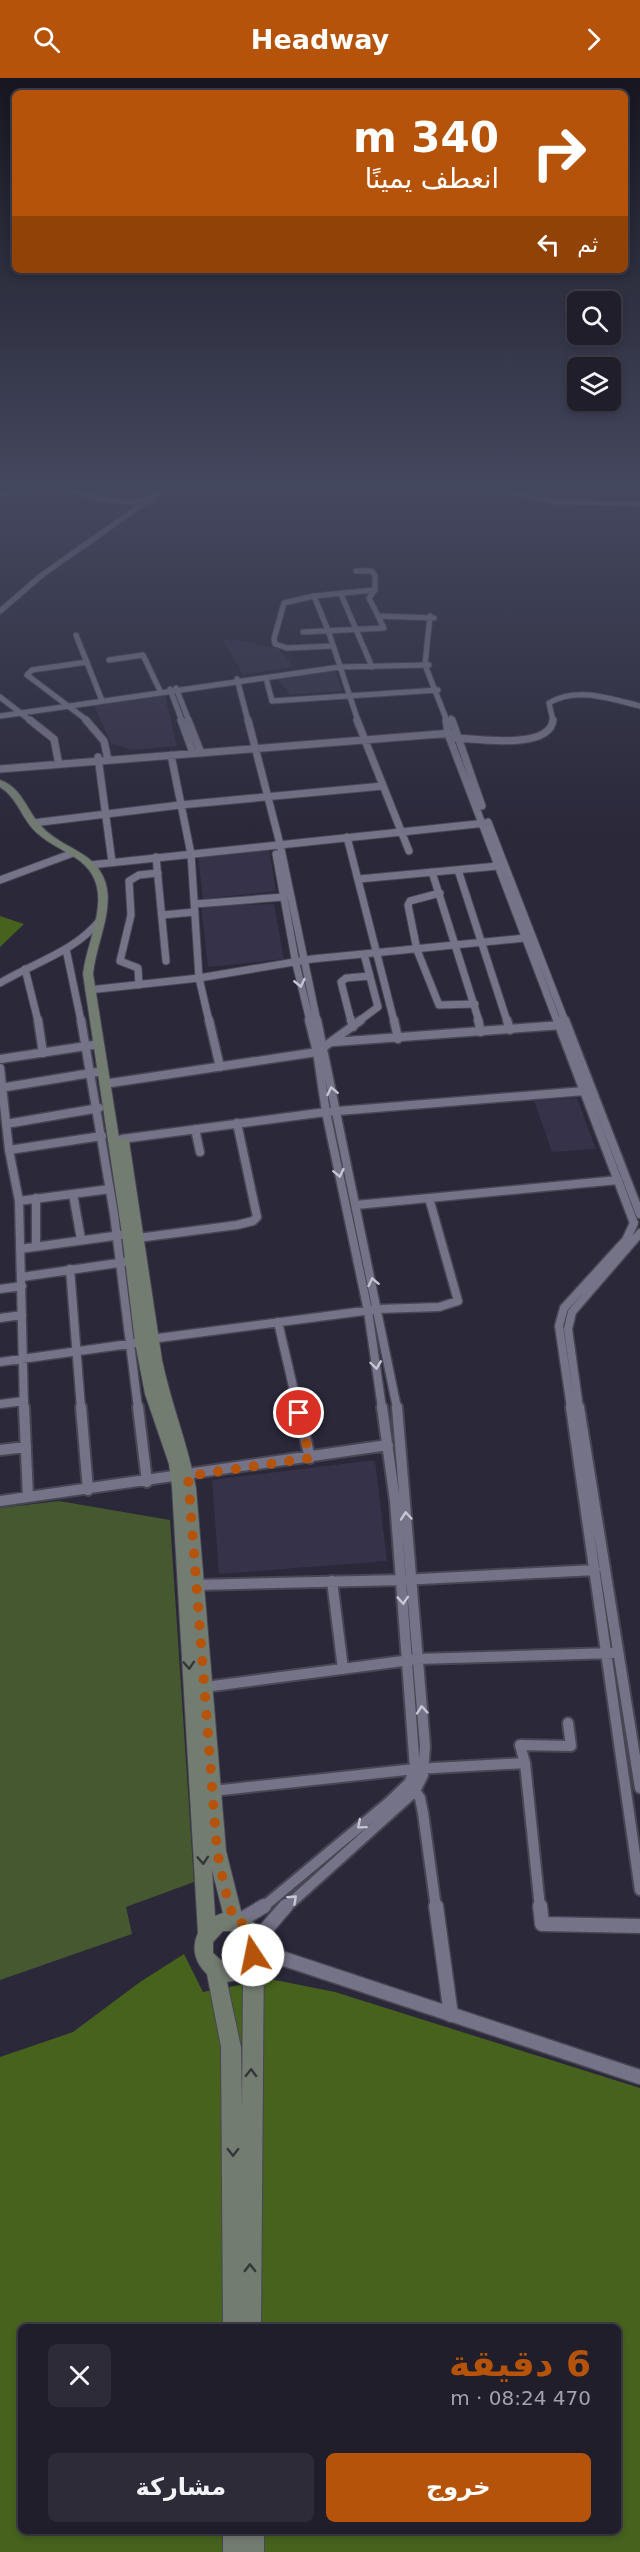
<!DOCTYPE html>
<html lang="ar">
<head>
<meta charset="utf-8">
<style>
	body { margin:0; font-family:"DejaVu Sans",Cairo,sans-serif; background:#2d2b37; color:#f1f3f6; direction:rtl; height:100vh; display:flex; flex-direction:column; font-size:22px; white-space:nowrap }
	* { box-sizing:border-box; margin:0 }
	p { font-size:20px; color:#a2a2a9 }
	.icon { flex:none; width:33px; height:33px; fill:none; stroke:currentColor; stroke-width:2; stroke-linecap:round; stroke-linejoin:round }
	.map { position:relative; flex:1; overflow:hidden; direction:ltr }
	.details { position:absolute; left:18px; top:2246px; width:603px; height:210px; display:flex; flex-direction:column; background:#201e2b; border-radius:9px; box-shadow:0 3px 9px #0003,0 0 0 2px #3d3c47; direction:rtl }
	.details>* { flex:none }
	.hud { position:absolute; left:12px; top:12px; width:616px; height:183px; border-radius:9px; box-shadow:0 3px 9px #0003,0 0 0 2px #3d3c47; direction:rtl; background:#b45309; color:#fff; overflow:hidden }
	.fabs { position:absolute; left:567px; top:213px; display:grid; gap:12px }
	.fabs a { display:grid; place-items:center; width:54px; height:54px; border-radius:9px; background:#201e2b; box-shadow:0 3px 9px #0003,0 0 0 2px #3d3c47; font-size:30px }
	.pin { position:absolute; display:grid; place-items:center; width:51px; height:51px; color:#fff; margin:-26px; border:3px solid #fff; border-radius:50%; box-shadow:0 2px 6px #0007 }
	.me { position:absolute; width:66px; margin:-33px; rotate:349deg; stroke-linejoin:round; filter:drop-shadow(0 0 4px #0008) }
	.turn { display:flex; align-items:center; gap:21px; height:126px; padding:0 30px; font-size:27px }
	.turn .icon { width:78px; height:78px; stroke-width:2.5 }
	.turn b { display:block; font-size:42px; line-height:51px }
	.then { display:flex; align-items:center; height:57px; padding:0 30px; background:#0003; gap:12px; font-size:22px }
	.round { display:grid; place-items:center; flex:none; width:63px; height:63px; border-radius:9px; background:#2d2b37 }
	.summary { display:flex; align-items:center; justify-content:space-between; height:102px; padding:0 30px }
	h1 { font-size:36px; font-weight:600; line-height:45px; color:#b45309 }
	.primary-button { display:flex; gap:12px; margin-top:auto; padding:12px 30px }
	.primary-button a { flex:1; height:69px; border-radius:9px; background:#b45309; color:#fff; font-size:24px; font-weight:600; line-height:69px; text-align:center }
	.primary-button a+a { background:#2d2b37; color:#f1f3f6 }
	header { display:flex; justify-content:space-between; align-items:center; height:78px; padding:0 30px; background:#b45309; color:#fff; font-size:27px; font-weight:600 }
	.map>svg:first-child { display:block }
	.built { fill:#353249 }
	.green { fill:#46582f }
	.forest { fill:#46621d; fill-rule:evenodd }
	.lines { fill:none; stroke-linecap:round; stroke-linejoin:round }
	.street-far4-casing { stroke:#484655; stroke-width:7 }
	.street-far3-casing { stroke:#484655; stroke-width:9 }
	.street-far2-casing { stroke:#484655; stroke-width:11 }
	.street-far1-casing { stroke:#484655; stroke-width:14 }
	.street-casing { stroke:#484655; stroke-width:17 }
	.secondary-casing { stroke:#484655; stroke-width:2 }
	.street-far4 { stroke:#757387; stroke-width:5 }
	.street-far3 { stroke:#757387; stroke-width:7 }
	.street-far2 { stroke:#757387; stroke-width:8 }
	.street-far1 { stroke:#757387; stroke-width:10 }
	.street { stroke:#757387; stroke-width:14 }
	.secondary { fill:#737c71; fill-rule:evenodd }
	.oneway { stroke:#c6c5d4 }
	.oneway2 { stroke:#343738 }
	.route { stroke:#b45309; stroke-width:10; stroke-dasharray:0 18 }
</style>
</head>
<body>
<header><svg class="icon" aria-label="forward" viewBox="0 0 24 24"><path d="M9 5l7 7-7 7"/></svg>Headway<svg class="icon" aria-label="search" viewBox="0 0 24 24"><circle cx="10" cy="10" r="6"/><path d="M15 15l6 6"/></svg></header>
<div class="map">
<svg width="640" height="2474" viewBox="0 0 640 2474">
	<rect width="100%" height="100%" fill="#2a2839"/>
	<path class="built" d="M 234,561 L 279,571 L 294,589 L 243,597 L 223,562 Z
		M 336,593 L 342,613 L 290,617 L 277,601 Z
		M 157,617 L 165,618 L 177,668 L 132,672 L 111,665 L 93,626 Z
		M 269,771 L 276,813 L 203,821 L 198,779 Z
		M 274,826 L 284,881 L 208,889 L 201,828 Z
		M 577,1020 L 596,1071 L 552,1074 L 534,1023 Z
		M 375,1382 L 387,1483 L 219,1496 L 212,1402 Z"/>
	<path class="green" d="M 59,1423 L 170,1442 L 194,1804 L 126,1829 L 132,1856 L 0,1902 L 0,1430 Z"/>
	<path class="forest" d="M 0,838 L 24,846 L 0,869 Z
		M 184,1876 L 203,1914 L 270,1901 L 335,1914 L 640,2010 L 640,2474 L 0,2474 L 0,1979 L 73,1954 L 140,1904 ZM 21,2248 L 618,2248 L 618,2452 L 21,2452 Z"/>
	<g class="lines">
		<g class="street-far4-casing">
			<path id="street-far4" d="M 341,516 L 372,589
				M 314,518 L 329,555 L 358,643
				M 0,533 L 42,497 L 157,416
				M 379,538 L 434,540
				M 430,538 L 425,587 L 447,643
				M 303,554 L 384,550 L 369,520 L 375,512 L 375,497 L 371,493 L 356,493
				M 76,557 L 101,620
				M 333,568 L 287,570 L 275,566 L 274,561 L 284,525 L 314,518 L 375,512
				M 109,582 L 143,577 L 161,615
				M 87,584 L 32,592 L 27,597 L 88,643
				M 237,601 L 248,643
				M 267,604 L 272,623 L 438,612
				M 176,610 L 189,643
				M 170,611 L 182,643
				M 0,619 L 31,643
				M 0,638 L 340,589 L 429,587
				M 451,640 L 452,643
				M 553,643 L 549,625 C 576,608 612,621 640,628"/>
		</g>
		<g class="street-far3-casing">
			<path id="street-far3" d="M 30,642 L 54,661 L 58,682
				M 86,642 L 104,663 L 108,682
				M 181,642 L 193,675
				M 188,642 L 201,675
				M 248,642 L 280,766 L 317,943
				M 357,642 L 409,773
				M 446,642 L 448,656 L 557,943
				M 452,642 L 482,728
				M 456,660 C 477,661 550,672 553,642
				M 171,677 L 191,776 L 199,900 L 209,943
				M 98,679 L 112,784
				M 0,691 L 452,655
				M 488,744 L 565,943
				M 33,745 L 180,727 L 383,708
				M 347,759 L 394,943
				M 276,776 L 296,886 L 310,943
				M 156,779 L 166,883
				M 90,787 L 486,745
				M 458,792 L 507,943
				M 432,794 L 479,943
				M 359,801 L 498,788
				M 0,802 L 73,775
				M 440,815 L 410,823 L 408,827 L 417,872 L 439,927 L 475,926
				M 195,826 L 284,819
				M 162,837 L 195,834
				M 66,871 L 81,943
				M 25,891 L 38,943
				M 0,905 C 35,884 75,874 101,841
				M 139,907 L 138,890 L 120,883 L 131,837 L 129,803 L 139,797 L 158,795
				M 89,912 L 199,900 L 312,881 L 525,860
				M 351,943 L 341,904 L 346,900 L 370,898
				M 359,943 L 378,929 L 364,876"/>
		</g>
		<g class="street-far2-casing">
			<path id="street-far2" d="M 38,942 L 43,975
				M 81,942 L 114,1136 L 138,1330
				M 209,942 L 220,989
				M 309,942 L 317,974 L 326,1034 L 368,1233 L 382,1330
				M 317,942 L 397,1330
				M 351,942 L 353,949
				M 394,942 L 398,961
				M 478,942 L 481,954
				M 507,942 L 510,952
				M 557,942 L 634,1145 L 626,1162 L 564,1230 L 559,1248 L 571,1330
				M 565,942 L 640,1136
				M 334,964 L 562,947
				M 0,981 L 93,967
				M 0,990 L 9,1072 L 19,1123 L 24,1330
				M 104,1006 L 317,974 L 361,942
				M 0,1010 L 97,994
				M 6,1046 L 99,1030
				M 195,1051 L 200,1074
				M 122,1061 L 326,1034 L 584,1013
				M 9,1072 L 102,1058
				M 73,1116 L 81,1161
				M 36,1120 L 36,1167
				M 19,1123 L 110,1111
				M 356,1127 L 618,1102
				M 138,1160 L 237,1147 L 253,1143 L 257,1139 L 237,1045
				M 20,1171 L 121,1157
				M 70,1191 L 81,1330
				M 22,1199 L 125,1184
				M 0,1211 L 22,1208
				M 0,1240 L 22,1237
				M 278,1244 L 298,1330
				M 151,1261 L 379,1231 L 439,1229 L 458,1223 L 429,1120
				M 0,1284 L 136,1265
				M 0,1326 L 24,1323
				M 579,1330 L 568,1251 L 572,1234 L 640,1155"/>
		</g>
		<g class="street-far1-casing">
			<path id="street-far1" d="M 24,1329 L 28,1419
				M 81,1329 L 88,1412
				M 138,1329 L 147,1404
				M 298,1329 L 310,1380
				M 571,1329 L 640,1812
				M 579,1329 L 640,1710
				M 0,1372 L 26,1369
				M 0,1423 L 388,1367
				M 332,1503 L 343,1591
				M 197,1507 L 401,1502 L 595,1492
				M 205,1609 L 418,1581 L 612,1575
				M 412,1709 L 420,1720 L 423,1735 L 436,1830
				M 213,1713 L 415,1691 L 525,1685
				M 262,1830 L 388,1725 L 409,1705 L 415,1691 L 395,1423 L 382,1329
				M 285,1830 L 415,1713 L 423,1697 L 425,1668 L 397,1329
				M 540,1830 L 525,1685 L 520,1667 L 571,1668 L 568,1645"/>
		</g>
		<g class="street-casing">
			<path id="street" d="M 436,1828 L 451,1937
				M 540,1828 L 542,1846 L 640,1848
				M 239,1843 L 264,1828
				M 254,1865 L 286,1828
				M 254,1871 L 640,1999"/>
		</g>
		<g class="secondary-casing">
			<path id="secondary" d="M 16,411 L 25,411 L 0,419 L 0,415 Z
				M 64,411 C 86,410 107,423 130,422 C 144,422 154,410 166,411 C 143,433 114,427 86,419 C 78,416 70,415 64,411 Z
				M 487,411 L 499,411 L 556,422 L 640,424 L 640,428 L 556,426 Z
				M 0,702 C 23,710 27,734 42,749 C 55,763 73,769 88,780 C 127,811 97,856 93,896 L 119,1060 L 127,1060 L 129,1063 L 162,1282 C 171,1326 188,1366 196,1410 L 226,1773 L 242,1837 L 256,1846 L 264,1866 L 261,2248 L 223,2248 L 221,1969 L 207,1896 C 195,1885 191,1870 198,1855 L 172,1409 L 169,1386 L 145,1316 L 135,1264 L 122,1156 L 83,896 C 87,859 117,812 80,783 C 67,773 50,767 37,755 C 22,742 18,720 0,709 ZM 212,1792 L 223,1835 L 215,1838 ZM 223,1853 L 235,1853 L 245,1862 L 244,1877 L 235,1884 L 223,1884 L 213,1875 L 213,1864 ZM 243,1901 L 242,2030 L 241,1969 L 227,1904 Z
				M 223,2452 L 264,2452 L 264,2474 L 223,2474 Z"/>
		</g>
		<use href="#street-far4" class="street-far4"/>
		<use href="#street-far3" class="street-far3"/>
		<use href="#street-far2" class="street-far2"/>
		<use href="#street-far1" class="street-far1"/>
		<use href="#street" class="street"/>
		<use href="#secondary" class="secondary"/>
	</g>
	<defs><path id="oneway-chevron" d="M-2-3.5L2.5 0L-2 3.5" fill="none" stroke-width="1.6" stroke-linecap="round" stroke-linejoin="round" transform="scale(1.5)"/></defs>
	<g class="oneway">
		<use href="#oneway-chevron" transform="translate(300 905) rotate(77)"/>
		<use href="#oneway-chevron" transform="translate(332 1013) rotate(-101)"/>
		<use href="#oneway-chevron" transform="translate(339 1095) rotate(78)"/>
		<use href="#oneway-chevron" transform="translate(373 1204) rotate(-102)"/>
		<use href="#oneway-chevron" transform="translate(376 1287) rotate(82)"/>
		<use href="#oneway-chevron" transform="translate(406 1438) rotate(-95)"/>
		<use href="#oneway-chevron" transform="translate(403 1522) rotate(86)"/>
		<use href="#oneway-chevron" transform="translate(422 1632) rotate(-95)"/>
		<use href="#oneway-chevron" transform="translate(361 1747) rotate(140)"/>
		<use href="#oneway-chevron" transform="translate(293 1821) rotate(-43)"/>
	</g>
	<g class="oneway2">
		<use href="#oneway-chevron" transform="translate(189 1587) rotate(86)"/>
		<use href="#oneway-chevron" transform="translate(203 1782) rotate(86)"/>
		<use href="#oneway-chevron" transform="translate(251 1995) rotate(-89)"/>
		<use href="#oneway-chevron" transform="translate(233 2074) rotate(90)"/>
		<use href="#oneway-chevron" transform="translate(250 2190) rotate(-90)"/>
	</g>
	<linearGradient id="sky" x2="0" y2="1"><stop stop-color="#17161f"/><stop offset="0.54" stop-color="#44485f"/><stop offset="1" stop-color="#44485f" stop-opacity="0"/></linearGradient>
	<rect width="640" height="757" fill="url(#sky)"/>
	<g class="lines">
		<path class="route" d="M 253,1877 C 256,1862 251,1846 234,1842 L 225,1811 L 217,1773 L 188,1398 L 310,1380 L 299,1335"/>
	</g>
</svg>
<div class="fabs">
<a><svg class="icon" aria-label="search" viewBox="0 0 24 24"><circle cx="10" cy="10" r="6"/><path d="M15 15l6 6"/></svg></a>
<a><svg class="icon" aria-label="layers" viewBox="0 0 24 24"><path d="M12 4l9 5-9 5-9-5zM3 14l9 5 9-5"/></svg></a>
</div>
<div class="pin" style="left:299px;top:1335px;background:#d93025"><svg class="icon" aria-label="arrive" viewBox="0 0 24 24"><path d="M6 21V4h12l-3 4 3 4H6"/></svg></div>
<svg class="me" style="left:253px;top:1877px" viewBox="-20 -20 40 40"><circle r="19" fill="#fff"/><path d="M0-13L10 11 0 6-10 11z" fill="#b45309"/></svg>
<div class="hud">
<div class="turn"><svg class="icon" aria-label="right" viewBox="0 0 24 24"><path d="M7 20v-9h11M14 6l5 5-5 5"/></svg><div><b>340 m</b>انعطف يمينًا</div></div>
<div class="then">ثم<svg class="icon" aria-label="left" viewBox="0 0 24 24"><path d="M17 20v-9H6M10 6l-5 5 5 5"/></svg></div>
</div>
<section class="details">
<div class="summary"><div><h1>6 دقيقة</h1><p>470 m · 08:24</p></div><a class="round"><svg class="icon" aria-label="close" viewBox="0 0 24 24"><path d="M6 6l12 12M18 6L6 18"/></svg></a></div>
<div class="primary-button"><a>خروج</a><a>مشاركة</a></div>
</section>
</div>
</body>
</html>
